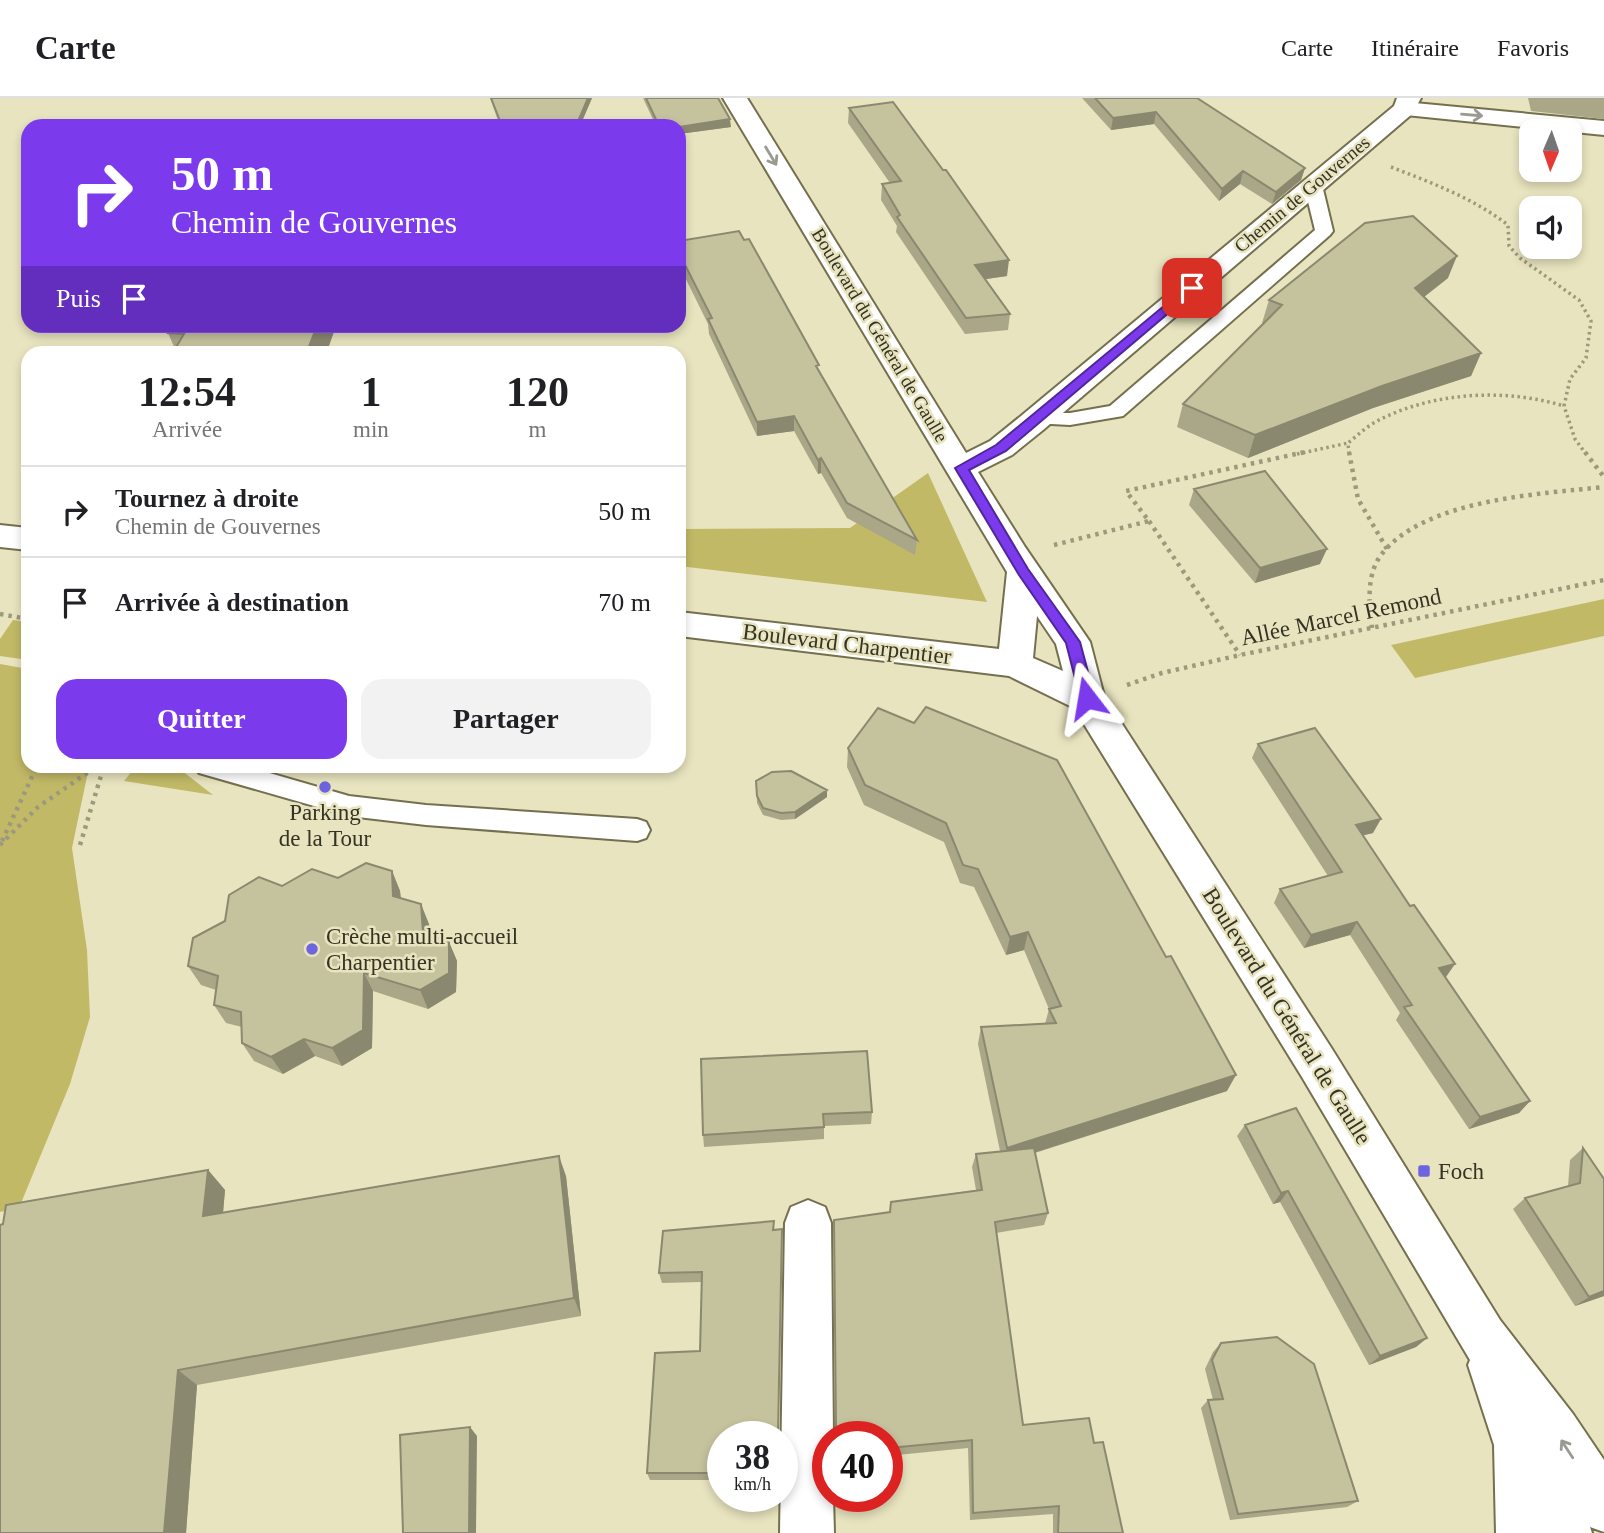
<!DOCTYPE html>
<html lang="fr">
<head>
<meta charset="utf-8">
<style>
	body { margin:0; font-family:Georgia,serif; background:#f2f2f2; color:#202124; height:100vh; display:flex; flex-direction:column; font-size:26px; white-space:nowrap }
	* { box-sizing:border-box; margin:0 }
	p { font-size:23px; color:#757577 }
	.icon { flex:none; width:38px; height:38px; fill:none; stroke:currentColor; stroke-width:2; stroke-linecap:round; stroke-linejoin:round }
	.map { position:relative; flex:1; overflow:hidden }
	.drawer { position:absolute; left:21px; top:248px; width:665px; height:427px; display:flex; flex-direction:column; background:#fff; border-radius:21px; box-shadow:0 4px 10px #0003 }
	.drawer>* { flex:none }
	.guide { position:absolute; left:21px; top:21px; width:665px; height:214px; border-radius:21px; box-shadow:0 4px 10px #0003; background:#7c3aed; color:#fff; overflow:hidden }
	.needle { width:46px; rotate:182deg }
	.fabs { position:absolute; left:1519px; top:21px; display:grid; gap:14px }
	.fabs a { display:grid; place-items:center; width:63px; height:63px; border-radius:14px; background:#fff; box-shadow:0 4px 10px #0003; font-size:35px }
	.speed { position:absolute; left:707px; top:1323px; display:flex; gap:14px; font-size:35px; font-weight:700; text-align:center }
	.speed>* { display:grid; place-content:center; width:91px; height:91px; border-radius:50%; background:#fff; box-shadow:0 4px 10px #0003; line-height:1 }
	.speed small { font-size:18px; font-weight:400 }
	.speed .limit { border:10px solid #d22; background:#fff; color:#111 }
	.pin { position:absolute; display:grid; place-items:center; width:60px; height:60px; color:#fff; margin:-30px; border-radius:14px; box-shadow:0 4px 10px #0006 }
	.me { position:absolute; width:77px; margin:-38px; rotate:346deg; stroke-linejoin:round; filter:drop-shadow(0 0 5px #0008) }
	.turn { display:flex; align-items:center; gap:24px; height:147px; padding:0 35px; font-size:32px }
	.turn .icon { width:91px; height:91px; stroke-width:2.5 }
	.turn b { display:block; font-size:49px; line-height:60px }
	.then { display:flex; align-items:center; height:66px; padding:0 35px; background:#0003; gap:14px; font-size:26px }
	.eta { display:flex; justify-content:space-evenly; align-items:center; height:119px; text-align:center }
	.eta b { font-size:42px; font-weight:800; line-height:49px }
	.primary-button { display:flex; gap:14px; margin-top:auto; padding:14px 35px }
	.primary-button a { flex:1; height:80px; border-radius:21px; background:#7c3aed; color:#fff; font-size:28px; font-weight:800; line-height:80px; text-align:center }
	.primary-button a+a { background:#f2f2f2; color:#202124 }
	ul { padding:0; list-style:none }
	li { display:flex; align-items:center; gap:21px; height:91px; padding:0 35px; border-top:2px solid #e0e0e0 }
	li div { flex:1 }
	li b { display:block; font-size:26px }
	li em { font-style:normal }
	header { display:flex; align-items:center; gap:42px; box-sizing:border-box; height:98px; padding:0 35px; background:#fff; border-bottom:2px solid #e0e0e0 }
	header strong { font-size:33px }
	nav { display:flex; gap:38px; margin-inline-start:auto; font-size:24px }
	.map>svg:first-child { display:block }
	.green { fill:#c2b967 }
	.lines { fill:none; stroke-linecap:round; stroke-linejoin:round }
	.lane-casing { stroke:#74704f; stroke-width:4 }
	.street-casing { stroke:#74704f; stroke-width:4 }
	.secondary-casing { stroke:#74704f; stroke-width:4 }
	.path-far1 { stroke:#9c997d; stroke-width:3.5; stroke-dasharray:2.5 3.5; stroke-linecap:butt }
	.path { stroke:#9c997d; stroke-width:4.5; stroke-dasharray:3.5 5; stroke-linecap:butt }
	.lane { fill:#fff; fill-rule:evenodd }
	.street { fill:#fff; fill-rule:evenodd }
	.secondary { fill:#fff; fill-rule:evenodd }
	.wall { fill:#a9a788 }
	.shaded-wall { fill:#8a886f }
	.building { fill:#c5c29e; stroke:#8a886f; stroke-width:2 }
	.oneway { stroke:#9a9992 }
	.route { fill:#7c3aed; stroke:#51269a; stroke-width:2 }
	.poi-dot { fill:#6d65df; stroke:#e8e4bf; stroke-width:2.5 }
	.labels { text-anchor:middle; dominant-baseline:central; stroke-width:5; stroke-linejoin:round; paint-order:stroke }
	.far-street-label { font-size:19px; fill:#343324; stroke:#e8e4bf }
	.street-label { font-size:23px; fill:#343324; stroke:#e8e4bf }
	.poi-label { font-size:23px; fill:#343324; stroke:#e8e4bf; text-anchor:start }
</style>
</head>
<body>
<header>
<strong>Carte</strong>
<nav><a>Carte</a><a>Itinéraire</a><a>Favoris</a></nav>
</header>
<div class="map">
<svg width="1604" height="1435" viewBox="0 0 1604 1435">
	<rect width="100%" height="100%" fill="#e8e4bf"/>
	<path class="green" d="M 928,375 L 987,504 L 679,468 L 679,431 L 850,430 Z
		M 1604,501 L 1604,538 L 1415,580 L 1391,547 Z
		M 13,522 L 28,524 L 28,562 L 0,558 L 0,541 Z
		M 0,566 L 28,571 L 28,668 L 89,669 L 72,750 L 87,852 L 90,919 L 70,986 L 19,1110 L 0,1114 Z
		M 136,668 L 177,669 L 213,697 L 124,683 Z"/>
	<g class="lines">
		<g class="lane-casing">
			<path id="lane" d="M 1313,82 L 1322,87 L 1333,133 L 1330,137 L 1123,318 L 1070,327 L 1032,325 L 1029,320 L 1032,315 L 1070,315 L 1110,308 L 1315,132 L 1304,87 Z
				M 195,668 L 245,668 L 349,698 L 426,707 L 637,721 L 646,724 L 650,732 L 646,740 L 637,743 L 426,727 L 349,718 L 199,675 Z"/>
		</g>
		<g class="street-casing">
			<path id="street" d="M 1404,4 L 1604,23 L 1604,37 L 1396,16 L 1392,11 L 1396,6 Z
				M 808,1102 L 825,1109 L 831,1125 L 833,1339 L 828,1339 L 828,1398 L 833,1398 L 834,1435 L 780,1435 L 785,1125 L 791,1109 Z"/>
		</g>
		<g class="secondary-casing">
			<path id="secondary" d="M 723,0 L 747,0 L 966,355 L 990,343 L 1021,318 L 1394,8 L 1397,0 L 1421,0 L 1412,16 L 1043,332 L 1012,357 L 978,374 L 1025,449 L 1090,544 L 1104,598 L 1332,951 L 1500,1222 L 1573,1316 L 1604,1362 L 1604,1434 L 1590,1429 L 1592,1435 L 1496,1435 L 1494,1347 L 1468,1267 L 1470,1262 L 1302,979 L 1074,610 L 1009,578 L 679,538 L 679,514 L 999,551 L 1007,474 ZM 1037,518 L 1056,546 L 1063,573 L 1033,560 Z
				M 0,427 L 28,430 L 28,452 L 0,449 Z"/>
		</g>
		<path class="path-far1" d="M 1391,69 C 1432,85 1473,100 1508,127 L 1509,148 L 1520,160 L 1579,202 L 1591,223 L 1586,260 L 1570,281 L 1564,308 L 1575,341 L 1586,356
			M 1297,356 L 1348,345
			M 1349,356 L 1348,345 C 1358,337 1367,328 1379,322 C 1434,294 1505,290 1564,308"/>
		<path class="path" d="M 1349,354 L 1358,401 L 1387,451
			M 1585,354 L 1604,379
			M 1149,423 L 1240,557
			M 1054,447 L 1149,423 L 1126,393 L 1305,354
			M 0,516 L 28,521
			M 1372,530 C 1369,507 1366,477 1381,457 C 1424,401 1540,396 1604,389
			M 1127,587 L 1162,575 L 1240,557 L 1604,482
			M 2,743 L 37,668
			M 0,747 L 38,709 L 97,668
			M 80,747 L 104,668"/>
		<use href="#lane" class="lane"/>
		<use href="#street" class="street"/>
		<use href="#secondary" class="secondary"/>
	</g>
	<path class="wall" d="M 490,0 L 592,0 L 580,28 L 500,28 Z
		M 643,0 L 718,0 L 731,29 L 679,36 L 679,28 L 656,28 Z
		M 1082,0 L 1153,0 L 1305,70 L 1301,82 L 1272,106 L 1240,86 L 1219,103 L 1154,26 L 1111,32 Z
		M 1528,0 L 1604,0 L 1604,21 L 1531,13 Z
		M 849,10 L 1007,178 L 985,181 L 1010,216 L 1008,232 L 965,236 L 896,134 L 897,128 L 881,102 L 882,86 L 890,85 L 848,25 Z
		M 679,155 L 819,272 L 917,442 L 915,457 L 847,420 L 821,375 L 818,376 L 794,333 L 757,338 L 709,236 L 708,226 L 679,167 Z
		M 1448,180 L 1424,199 L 1481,255 L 1471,278 L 1373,310 L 1248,360 L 1177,329 L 1183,306 L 1264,226 L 1262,225 L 1269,202 Z
		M 336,228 L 326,256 L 172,256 L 175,251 L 168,235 Z
		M 1194,391 L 1320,466 L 1255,485 L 1189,407 Z
		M 878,610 L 1227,993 L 1035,1055 L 1048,1115 L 1044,1127 L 996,1135 L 1023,1327 L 1094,1345 L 1123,1435 L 1053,1435 L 1053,1416 L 970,1422 L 968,1350 L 887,1358 L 887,1339 L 836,1331 L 834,1122 L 890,1114 L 891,1104 L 976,1092 L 972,1069 L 976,1056 L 1000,1053 L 978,946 L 981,929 L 1045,926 L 1049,911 L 1024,852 L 1006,857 L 974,789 L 960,785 L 944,744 L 864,707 L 847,669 L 848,650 Z
		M 1258,646 L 1373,735 L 1363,737 L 1446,879 L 1444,879 L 1530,1003 L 1519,1015 L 1469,1031 L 1396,922 L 1400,915 L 1350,837 L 1304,850 L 1274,805 L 1280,791 L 1328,778 L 1252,660 Z
		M 756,683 L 827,692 L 827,699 L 795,721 L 781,722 L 763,717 L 757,705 Z
		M 392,773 L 400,793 L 401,800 L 429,826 L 430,837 L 449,844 L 457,863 L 456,894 L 428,911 L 373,893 L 372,950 L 342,968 L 315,958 L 283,976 L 254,963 L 242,945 L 242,929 L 226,925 L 214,907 L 216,892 L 201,887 L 188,868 L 225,823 L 282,788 Z
		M 701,961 L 872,1014 L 871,1026 L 824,1028 L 824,1041 L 704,1049 L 703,1037 Z
		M 1245,1027 L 1427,1240 L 1416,1249 L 1369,1267 L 1280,1104 L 1273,1106 L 1237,1038 Z
		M 1583,1050 L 1604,1198 L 1575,1208 L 1513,1111 L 1525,1100 L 1568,1088 L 1570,1062 Z
		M 208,1072 L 225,1092 L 223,1115 L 566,1078 L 581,1218 L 197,1287 L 186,1435 L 0,1435 Z
		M 774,1123 L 779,1339 L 723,1339 L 723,1382 L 650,1382 L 647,1375 L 700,1253 L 702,1184 L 662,1185 L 659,1175 Z
		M 1221,1245 L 1358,1403 L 1347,1409 L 1230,1422 L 1201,1310 L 1208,1302 L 1213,1302 L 1205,1271 L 1213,1254 Z"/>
	<path class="shaded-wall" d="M 588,0 L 592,0 L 580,28 L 576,28 Z
		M 1156,14 L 1154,26 L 1111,32 L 1113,20 Z
		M 730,21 L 731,29 L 679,36 L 679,29 Z
		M 1305,70 L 1301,82 L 1272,106 L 1276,94 Z
		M 1243,73 L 1240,86 L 1219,103 L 1222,91 Z
		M 1457,158 L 1448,180 L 1406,213 L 1415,190 Z
		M 1009,162 L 1007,178 L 973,183 L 975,167 Z
		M 317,228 L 336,228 L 326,256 L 306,256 Z
		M 1481,255 L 1471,278 L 1373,310 L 1248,360 L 1255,337 L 1382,288 Z
		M 794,318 L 794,333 L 757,338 L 757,324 Z
		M 821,360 L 821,375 L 818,376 L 818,362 Z
		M 1327,451 L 1320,466 L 1255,485 L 1260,470 Z
		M 827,692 L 827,699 L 795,721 L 795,714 Z
		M 1381,721 L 1373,735 L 1349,741 L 1356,727 Z
		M 392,773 L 400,793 L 402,817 L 393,798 Z
		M 421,806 L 429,826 L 430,854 L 423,835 Z
		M 1357,824 L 1350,837 L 1304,850 L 1311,837 Z
		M 1028,834 L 1024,852 L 1006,857 L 1010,839 Z
		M 449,844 L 457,863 L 456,894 L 428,911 L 420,892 Z
		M 1455,866 L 1446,879 L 1429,883 L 1439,870 Z
		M 364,875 L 373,893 L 372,950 L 342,968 L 332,950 Z
		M 304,941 L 315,958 L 283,976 L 271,959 Z
		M 1236,977 L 1227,993 L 1002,1065 L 1007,1050 Z
		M 1530,1003 L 1519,1015 L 1469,1031 L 1480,1019 Z
		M 559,1058 L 566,1078 L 581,1218 L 574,1200 Z
		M 208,1072 L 225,1092 L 221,1137 L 203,1118 Z
		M 1288,1093 L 1280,1104 L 1273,1106 L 1281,1095 Z
		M 1604,1193 L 1604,1198 L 1575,1208 L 1589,1199 Z
		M 1427,1240 L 1416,1249 L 1369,1267 L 1380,1258 Z
		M 178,1272 L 197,1287 L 186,1435 L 164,1435 Z
		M 470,1329 L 477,1338 L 476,1435 L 469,1435 Z"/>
	<path class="building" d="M 491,0 L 588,0 L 576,28 L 502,28 Z
		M 646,0 L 718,0 L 730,21 L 679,29 L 659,28 Z
		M 1095,0 L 1197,0 L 1305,70 L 1276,94 L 1243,73 L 1222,91 L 1156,14 L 1113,20 Z
		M 893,4 L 943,72 L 946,72 L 1009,162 L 975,167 L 1010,216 L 966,220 L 897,119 L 900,117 L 882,86 L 901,83 L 849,10 Z
		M 1413,118 L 1457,158 L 1415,190 L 1481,255 L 1382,288 L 1255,337 L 1183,306 L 1282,207 L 1269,202 L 1365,125 Z
		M 739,133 L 744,142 L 749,141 L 819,267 L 816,268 L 917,442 L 847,405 L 821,360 L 818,362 L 794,318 L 757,324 L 708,221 L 712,220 L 679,155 L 679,143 Z
		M 172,228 L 317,228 L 306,256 L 172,256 L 184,236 L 168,235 Z
		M 1265,373 L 1327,451 L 1260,470 L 1194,391 Z
		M 926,609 L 1057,662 L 1166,859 L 1171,858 L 1236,977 L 1007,1050 L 981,929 L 1056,925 L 1049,911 L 1061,908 L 1028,834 L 1010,839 L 978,771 L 963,767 L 946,725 L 865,687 L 848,650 L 878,610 L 914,625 Z
		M 1315,630 L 1381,721 L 1356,727 L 1410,808 L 1414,807 L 1455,866 L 1439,870 L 1530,1003 L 1480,1019 L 1404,909 L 1412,907 L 1357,824 L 1311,837 L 1280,791 L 1342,774 L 1258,646 Z
		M 791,673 L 827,692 L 795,714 L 781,715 L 763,710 L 757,698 L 756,683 L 772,674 Z
		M 366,765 L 392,773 L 393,798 L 421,806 L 423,835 L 449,844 L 449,875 L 420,892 L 364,875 L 363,932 L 332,950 L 304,941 L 271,959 L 242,945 L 241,914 L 214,907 L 218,878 L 188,868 L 193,840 L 225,823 L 229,797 L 259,779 L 282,788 L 312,771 L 338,780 Z
		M 867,953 L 872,1014 L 823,1016 L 824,1029 L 703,1037 L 701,961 Z
		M 1296,1010 L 1427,1240 L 1380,1258 L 1288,1093 L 1281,1095 L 1245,1027 Z
		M 1034,1050 L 1048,1115 L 995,1124 L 1023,1327 L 1089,1320 L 1094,1345 L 1103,1344 L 1123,1435 L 1058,1435 L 1059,1408 L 973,1415 L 972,1342 L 889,1350 L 887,1339 L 831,1339 L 831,1333 L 836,1330 L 834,1122 L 890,1114 L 891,1104 L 982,1092 L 976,1056 Z
		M 1583,1050 L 1604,1081 L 1604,1193 L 1589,1199 L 1525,1100 L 1580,1085 Z
		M 559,1058 L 574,1200 L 178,1272 L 164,1435 L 0,1435 L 0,1127 L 3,1126 L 6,1107 L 208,1072 L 203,1118 Z
		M 774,1123 L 773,1132 L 782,1131 L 778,1336 L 772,1336 L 772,1339 L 723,1339 L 723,1375 L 647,1375 L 655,1255 L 700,1253 L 702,1174 L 659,1175 L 663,1133 Z
		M 1277,1239 L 1314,1266 L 1358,1403 L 1238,1416 L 1208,1302 L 1223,1301 L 1212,1262 L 1221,1245 Z
		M 470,1329 L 469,1435 L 403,1435 L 400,1337 Z"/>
	<defs><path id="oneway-shaft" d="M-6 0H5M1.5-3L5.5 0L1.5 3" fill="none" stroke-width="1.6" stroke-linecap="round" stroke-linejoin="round" transform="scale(1.75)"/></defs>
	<g class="oneway">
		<use href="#oneway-shaft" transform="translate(1472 17) rotate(5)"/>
		<use href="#oneway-shaft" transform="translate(771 58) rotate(59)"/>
		<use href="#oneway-shaft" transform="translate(1567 1351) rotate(-123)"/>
	</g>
	<path class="route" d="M 1188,188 L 1198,190 L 1006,353 L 969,372 L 1028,471 L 1080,544 L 1095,600 L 1087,605 L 1080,600 L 1066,545 L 1019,477 L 955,370 L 996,347 Z"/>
	<g class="poi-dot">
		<circle cx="325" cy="689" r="7"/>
		<circle cx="312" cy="851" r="7"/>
		<rect x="1417" y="1066" width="14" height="14" rx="3.5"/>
	</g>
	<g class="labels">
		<g class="far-street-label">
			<text transform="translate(1302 96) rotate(-40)">Chemin de Gouvernes</text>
			<text transform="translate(880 237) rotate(59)">Boulevard du Général de Gaulle</text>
		</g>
		<g class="street-label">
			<text transform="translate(1341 519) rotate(-12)">Allée Marcel Remond</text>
			<text transform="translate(847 546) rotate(7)">Boulevard Charpentier</text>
			<text transform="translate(1287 918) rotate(58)">Boulevard du Général de Gaulle</text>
		</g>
		<g class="poi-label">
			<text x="325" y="714" text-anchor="middle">Parking<tspan x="325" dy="26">de la Tour</tspan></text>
			<text x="326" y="838">Crèche multi-accueil<tspan x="326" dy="26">Charpentier</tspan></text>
			<text x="1438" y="1073">Foch</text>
		</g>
	</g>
</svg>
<div class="fabs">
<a><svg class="needle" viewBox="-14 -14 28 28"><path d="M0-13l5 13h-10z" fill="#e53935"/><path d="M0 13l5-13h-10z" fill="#757577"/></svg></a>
<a><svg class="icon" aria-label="sound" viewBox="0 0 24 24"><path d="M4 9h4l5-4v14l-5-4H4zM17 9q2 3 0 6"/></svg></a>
</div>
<div class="speed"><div>38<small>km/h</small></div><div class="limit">40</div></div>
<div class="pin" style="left:1192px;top:190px;background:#d93025"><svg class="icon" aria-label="arrive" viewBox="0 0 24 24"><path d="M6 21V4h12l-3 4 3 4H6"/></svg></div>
<svg class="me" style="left:1087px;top:600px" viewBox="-20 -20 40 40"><path d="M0-17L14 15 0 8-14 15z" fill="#7c3aed" stroke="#fff" stroke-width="4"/></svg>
<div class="guide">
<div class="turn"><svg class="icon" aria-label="right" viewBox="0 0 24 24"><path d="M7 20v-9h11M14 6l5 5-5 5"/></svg><div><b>50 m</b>Chemin de Gouvernes</div></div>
<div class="then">Puis<svg class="icon" aria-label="arrive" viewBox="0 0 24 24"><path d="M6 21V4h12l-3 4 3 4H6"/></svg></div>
</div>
<section class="drawer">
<div class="eta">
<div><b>12:54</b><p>Arrivée</p></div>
<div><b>1</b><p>min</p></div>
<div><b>120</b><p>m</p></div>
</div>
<ul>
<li><svg class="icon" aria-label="right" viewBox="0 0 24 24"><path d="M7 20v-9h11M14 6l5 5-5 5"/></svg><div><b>Tournez à droite</b><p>Chemin de Gouvernes</p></div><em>50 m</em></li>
<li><svg class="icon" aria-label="arrive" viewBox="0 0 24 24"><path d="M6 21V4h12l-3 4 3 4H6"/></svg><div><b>Arrivée à destination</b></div><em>70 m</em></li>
</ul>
<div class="primary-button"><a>Quitter</a><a>Partager</a></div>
</section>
</div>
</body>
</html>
